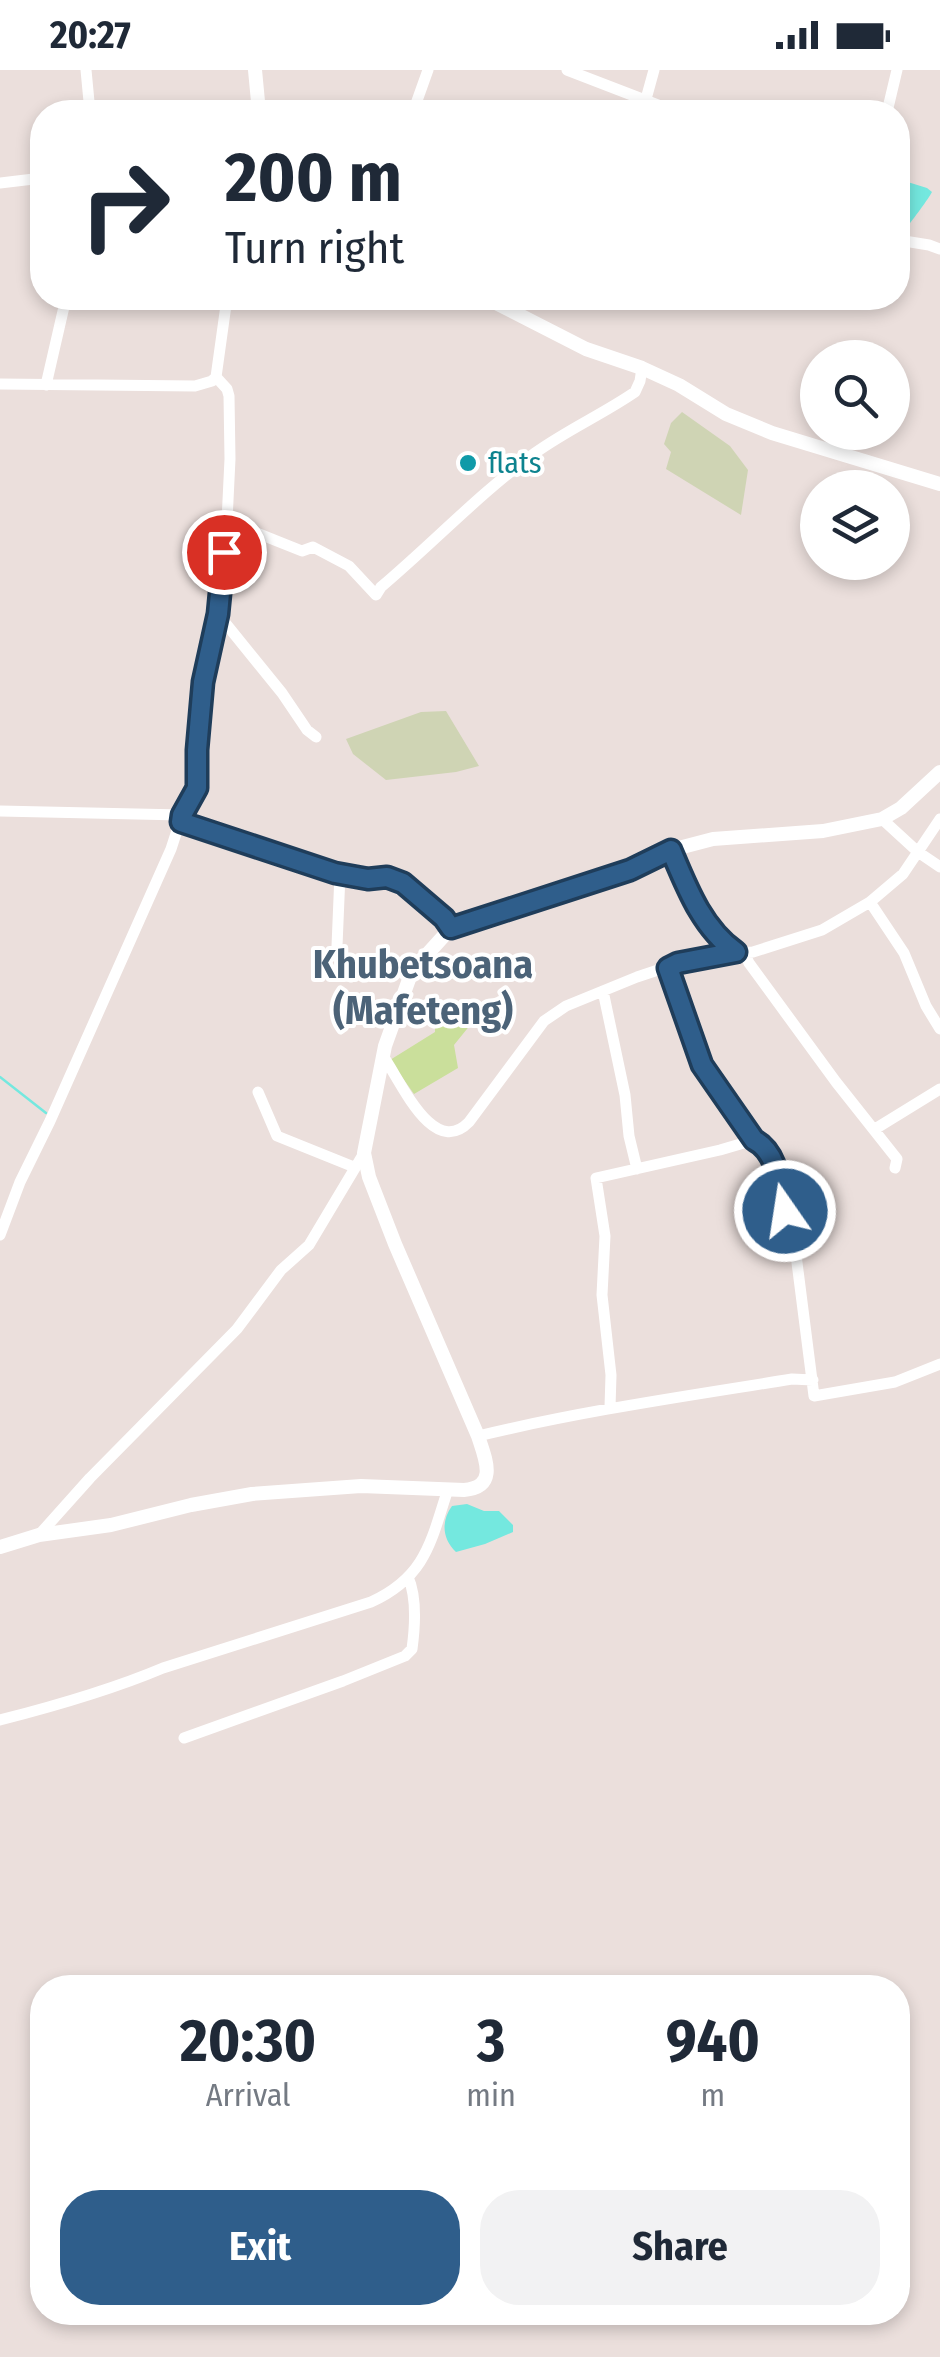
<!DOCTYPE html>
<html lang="en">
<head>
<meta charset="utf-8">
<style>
	body { margin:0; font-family:"Fira Sans Condensed",sans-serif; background:#f2f2f3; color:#1f2937; height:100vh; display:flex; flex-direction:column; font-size:38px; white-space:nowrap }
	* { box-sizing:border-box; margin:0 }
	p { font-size:32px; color:#747a83 }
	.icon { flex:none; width:55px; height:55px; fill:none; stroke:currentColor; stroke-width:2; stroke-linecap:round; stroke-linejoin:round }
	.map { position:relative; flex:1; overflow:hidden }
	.details { position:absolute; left:30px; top:1905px; width:880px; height:350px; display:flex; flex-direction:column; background:#fff; border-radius:40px; box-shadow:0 5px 15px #0003 }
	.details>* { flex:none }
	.hud { position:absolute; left:30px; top:30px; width:880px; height:210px; border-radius:40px; box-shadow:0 5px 15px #0003; background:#fff; color:#1f2937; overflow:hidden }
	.controls { position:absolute; left:800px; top:270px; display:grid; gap:20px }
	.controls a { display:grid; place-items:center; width:110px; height:110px; border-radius:50%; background:#fff; box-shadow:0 5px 15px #0003; font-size:50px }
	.pin { position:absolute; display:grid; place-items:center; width:85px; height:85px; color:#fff; margin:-42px; border:5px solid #fff; border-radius:50%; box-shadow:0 2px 10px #0007 }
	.me { position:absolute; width:110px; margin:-55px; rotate:347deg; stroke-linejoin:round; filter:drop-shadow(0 0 8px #0008) }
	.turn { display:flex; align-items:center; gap:35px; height:210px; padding:0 30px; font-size:45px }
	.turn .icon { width:130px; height:130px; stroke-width:2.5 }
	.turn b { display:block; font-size:70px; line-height:85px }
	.eta { display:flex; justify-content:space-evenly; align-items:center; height:170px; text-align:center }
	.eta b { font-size:60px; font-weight:700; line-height:70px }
	.cta { display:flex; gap:20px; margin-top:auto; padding:20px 30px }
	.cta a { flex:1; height:115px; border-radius:40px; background:#2f5e8b; color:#fff; font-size:40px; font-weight:700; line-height:115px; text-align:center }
	.cta a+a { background:#f2f2f3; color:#1f2937 }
	.status { display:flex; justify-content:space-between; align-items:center; height:70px; padding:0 50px; background:#fff; direction:ltr }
	.status svg { height:28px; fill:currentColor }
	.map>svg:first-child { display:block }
	.green { fill:#cadf9b }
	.cemetery { fill:#cfd4b4 }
	.water { fill:#74e8df }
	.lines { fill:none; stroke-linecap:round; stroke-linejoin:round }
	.stream { stroke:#74e8df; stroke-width:2.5 }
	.minor { stroke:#fff; stroke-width:11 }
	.tertiary { stroke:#fff; stroke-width:14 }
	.route-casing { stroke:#1f3d5a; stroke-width:25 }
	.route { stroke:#2f5e8b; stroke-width:18 }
	.culture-dot { fill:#0f9aa8; stroke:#fff; stroke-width:4 }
	.labels { text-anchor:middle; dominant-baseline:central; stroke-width:8; stroke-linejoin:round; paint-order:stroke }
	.culture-label { font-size:30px; fill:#0d838f; stroke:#fff; text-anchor:start }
	.district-label { font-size:40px; font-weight:bold; fill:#4c6378; stroke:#fff }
</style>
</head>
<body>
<div class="status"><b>20:27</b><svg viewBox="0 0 49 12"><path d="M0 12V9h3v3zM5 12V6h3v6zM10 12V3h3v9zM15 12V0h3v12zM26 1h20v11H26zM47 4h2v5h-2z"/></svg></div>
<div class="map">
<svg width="940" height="2287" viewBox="0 0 940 2287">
	<rect width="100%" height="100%" fill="#ebdfdc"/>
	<path class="green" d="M 452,929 L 471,954 L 454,975 L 458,998 L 414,1024 L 390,990 L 435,962 L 435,947 Z"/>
	<path class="cemetery" d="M 682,342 L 730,376 L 748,400 L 741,445 L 666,399 L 671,382 L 664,374 L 671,353 Z
		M 446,641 L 479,696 L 456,702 L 386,710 L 353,684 L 346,669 L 421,642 Z"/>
	<path class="water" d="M 898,109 L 927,118 L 932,122 C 929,128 912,151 907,157 L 899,158 Z
		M 467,1434 L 484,1441 L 499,1441 L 513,1455 L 513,1462 L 485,1474 L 456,1482 C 442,1469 441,1451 452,1436 Z"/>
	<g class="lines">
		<path class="stream" d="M 0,1007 L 46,1043"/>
		<path class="minor" d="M 86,0 L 90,42
			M 567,0 L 676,42
			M 646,29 L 654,0
			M 413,42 L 428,0
			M 887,42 L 897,0
			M 0,113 L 42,108
			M 898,170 L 929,175 L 940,179
			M 0,314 L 195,316 L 212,311 L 216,307 L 227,228
			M 46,315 L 66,228
			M 227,451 L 302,481 L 313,477 L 349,496 L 376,525 L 381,517 C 433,473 480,423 535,383 C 567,360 603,344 635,322 L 640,311 L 642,298
			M 218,544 L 282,623 L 307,660 L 316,667
			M 0,741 L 182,745
			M 882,749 L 918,782 L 940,797
			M 181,753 L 335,803 L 368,809 L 387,807 L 403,813 L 444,848 L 451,858
			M 671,780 C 687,818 702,857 736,882
			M 340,804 L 337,876 L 351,907
			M 870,832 L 904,883 L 926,936 L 940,959
			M 744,882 L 749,893 L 836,1012 L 897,1089 L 895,1098
			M 667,898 L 702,995 L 754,1070 L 764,1075 L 776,1097 L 795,1177 L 814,1326 L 895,1312 L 940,1294
			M 603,921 L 625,1025 L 629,1066 L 637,1099
			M 383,986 C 401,1011 433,1089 469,1052 L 544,951 L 566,936 L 637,907 L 679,893 L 725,883 L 753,882 L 822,860 L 870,832 L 903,804 L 940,749
			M 258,1022 L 277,1066 L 354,1097
			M 875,1059 L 940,1019
			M 0,1165 L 20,1112 L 50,1051 L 171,779 L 182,745 L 197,718 L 197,680 L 203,612 L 218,544 L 227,451 L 230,389 L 229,326 L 227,319 L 216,307
			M 610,1337 L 611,1305 L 602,1225 L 605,1166 L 596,1108 L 720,1080 L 754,1070
			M 478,1366 C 581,1341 687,1326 792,1309 L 813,1310
			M 39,1465 L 90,1408 L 237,1259 L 281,1200 L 309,1175 L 364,1083
			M 0,1650 C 55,1636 111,1620 163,1598 L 371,1532 C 426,1507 431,1471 448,1419
			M 184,1668 L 343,1611 L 405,1586 L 412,1579 C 415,1557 417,1527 408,1507"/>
		<path class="tertiary" d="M 255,0 L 259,42
			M 486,228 L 586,279 L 642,298 L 679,315 L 726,344 L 772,363 L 940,414
			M 0,1477 L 39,1465 L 111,1455 L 191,1435 L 252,1424 L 361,1416 L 464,1420 C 499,1417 485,1388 478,1366 L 395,1174 L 369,1107 L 364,1083 L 385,976 L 412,901 L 451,858 L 630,799 L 671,780 L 713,769 L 823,761 L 882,749 L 901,738 L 940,702"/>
	</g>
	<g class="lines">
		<g class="route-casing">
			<path id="route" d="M 224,482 L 218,544 L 203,612 L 197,680 L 197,718 L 182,745 L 181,752 L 335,803 L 368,809 L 387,807 L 403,813 L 444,848 L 451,858 L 630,800 L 671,780 C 687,818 702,858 736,882 L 678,893 L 668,898 L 702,995 L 754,1070 C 778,1082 780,1117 785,1141"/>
		</g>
		<use href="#route" class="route"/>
	</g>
	<circle class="culture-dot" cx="468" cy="393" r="10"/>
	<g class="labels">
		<g class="culture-label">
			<text x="488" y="393">flats</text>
		</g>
		<g class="district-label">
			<text x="423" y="895">Khubetsoana<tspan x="423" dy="46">(Mafeteng)</tspan></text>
		</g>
	</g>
</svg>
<div class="controls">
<a><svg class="icon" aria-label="search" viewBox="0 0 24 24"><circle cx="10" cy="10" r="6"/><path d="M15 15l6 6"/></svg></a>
<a><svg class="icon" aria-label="layers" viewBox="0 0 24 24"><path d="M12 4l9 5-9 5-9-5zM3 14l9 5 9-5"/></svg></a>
</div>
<div class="pin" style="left:224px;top:482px;background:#d93025"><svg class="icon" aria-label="arrive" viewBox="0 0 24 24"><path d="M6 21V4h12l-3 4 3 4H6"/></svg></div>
<svg class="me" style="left:785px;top:1141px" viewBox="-20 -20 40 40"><circle r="17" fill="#2f5e8b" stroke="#fff" stroke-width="3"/><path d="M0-11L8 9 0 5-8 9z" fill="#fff"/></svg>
<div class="hud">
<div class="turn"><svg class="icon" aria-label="right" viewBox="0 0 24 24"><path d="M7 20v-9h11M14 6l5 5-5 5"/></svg><div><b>200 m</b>Turn right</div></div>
</div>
<section class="details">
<div class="eta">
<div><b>20:30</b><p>Arrival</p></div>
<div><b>3</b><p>min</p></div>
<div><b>940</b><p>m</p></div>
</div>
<div class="cta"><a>Exit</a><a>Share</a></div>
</section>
</div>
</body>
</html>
